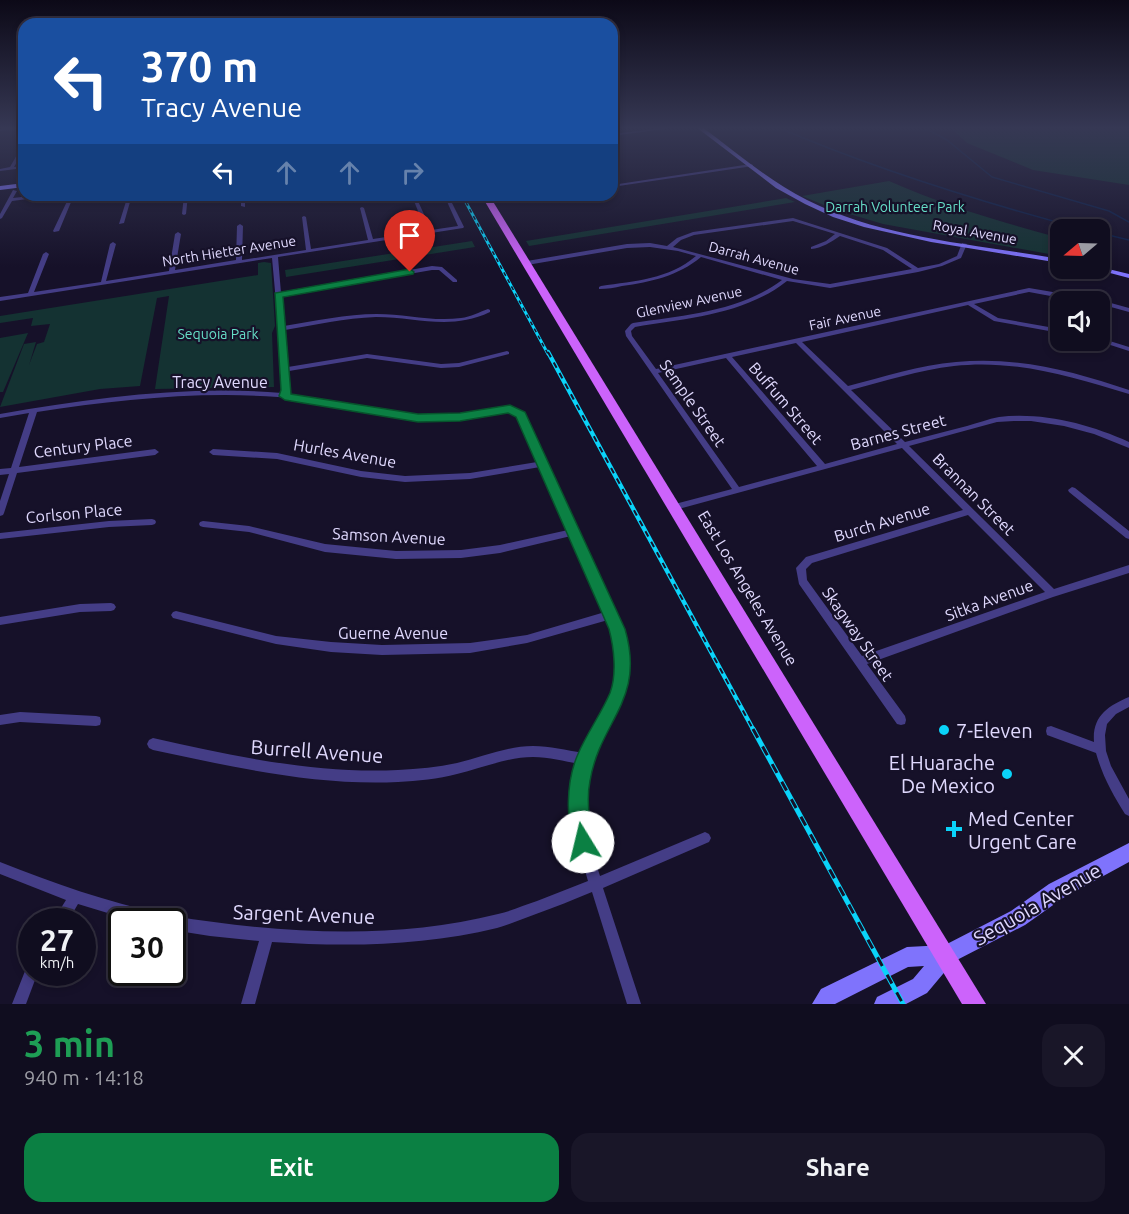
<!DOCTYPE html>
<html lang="en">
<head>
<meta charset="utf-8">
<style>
	body { margin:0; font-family:Ubuntu,sans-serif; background:#191628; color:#f1f3f6; height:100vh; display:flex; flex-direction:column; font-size:22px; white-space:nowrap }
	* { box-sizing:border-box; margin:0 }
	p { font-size:20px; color:#9c9ca4 }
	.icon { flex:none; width:33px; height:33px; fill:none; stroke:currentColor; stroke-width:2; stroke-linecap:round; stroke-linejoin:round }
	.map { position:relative; height:1004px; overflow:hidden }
	.sheet { display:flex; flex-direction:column; background:#100d1f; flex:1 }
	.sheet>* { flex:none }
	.banner { position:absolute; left:18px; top:18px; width:600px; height:183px; border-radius:18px; box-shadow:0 3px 9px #0003,0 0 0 2px #302d3d; background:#1a4fa0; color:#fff; overflow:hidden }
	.needle { width:39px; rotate:251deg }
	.tools { position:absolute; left:1050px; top:219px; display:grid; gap:12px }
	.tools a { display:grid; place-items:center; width:60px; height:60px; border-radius:12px; background:#100d1f; box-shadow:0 3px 9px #0003,0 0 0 2px #302d3d; font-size:30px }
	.speed { position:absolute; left:18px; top:908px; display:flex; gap:12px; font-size:30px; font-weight:700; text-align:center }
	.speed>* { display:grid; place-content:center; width:78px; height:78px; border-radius:50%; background:#100d1f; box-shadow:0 3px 9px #0003,0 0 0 2px #302d3d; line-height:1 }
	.speed small { font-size:15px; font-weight:400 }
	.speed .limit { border:3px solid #111; border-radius:9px; background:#fff; color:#111 }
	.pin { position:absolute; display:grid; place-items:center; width:51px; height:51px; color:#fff; margin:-62px -26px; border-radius:50% 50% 50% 0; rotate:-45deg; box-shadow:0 0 6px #0007 }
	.pin .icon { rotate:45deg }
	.me { position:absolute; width:66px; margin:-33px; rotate:351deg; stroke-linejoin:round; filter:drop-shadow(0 0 4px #0008) }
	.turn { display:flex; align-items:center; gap:21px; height:126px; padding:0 24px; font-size:27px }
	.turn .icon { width:78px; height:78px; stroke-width:2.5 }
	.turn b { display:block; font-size:42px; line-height:51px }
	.lanes { display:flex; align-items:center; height:57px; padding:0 24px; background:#0003; justify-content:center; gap:30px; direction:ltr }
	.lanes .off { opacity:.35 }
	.round { display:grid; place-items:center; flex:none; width:63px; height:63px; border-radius:18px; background:#191628 }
	.headline { display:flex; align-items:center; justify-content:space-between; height:102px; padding:0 24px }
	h1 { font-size:36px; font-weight:600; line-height:45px; color:#1e9e55 }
	.button { display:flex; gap:12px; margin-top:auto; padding:12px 24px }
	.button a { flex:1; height:69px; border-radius:18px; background:#0b8043; color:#fff; font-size:24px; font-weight:600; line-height:69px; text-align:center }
	.button a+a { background:#191628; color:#f1f3f6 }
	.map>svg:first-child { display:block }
	.green { fill:#143232 }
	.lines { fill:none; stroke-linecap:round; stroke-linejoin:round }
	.stream { stroke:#0e214a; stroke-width:1.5 }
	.minor { fill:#443d86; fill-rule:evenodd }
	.secondary { fill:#7f73fc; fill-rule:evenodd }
	.primary { fill:#cc63fb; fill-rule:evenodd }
	.rail-far2-casing { stroke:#0ad3f9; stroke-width:3 }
	.rail-far1-casing { stroke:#0ad3f9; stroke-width:4.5 }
	.rail-casing { stroke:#0ad3f9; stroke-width:5 }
	.rail-far2 { stroke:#161129; stroke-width:1.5; stroke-dasharray:4; stroke-linecap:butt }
	.rail-far1 { stroke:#161129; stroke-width:2; stroke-dasharray:6; stroke-linecap:butt }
	.rail { stroke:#161129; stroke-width:3; stroke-dasharray:10; stroke-linecap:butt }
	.route { fill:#0b8043; stroke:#07532c; stroke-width:1.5 }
	.poi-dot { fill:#0ad3f9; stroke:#161129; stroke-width:2 }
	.labels { text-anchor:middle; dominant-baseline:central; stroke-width:4.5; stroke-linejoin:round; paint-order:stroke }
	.far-park-label { font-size:14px; fill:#66dec7; stroke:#161129 }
	.far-street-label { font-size:14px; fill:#e0d9fe; stroke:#161129 }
	.street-label { font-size:16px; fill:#e0d9fe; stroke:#161129 }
	.near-poi-label { font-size:20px; fill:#e0d9fe; stroke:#161129; text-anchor:start }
	.near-street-label { font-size:20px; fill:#e0d9fe; stroke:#161129 }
</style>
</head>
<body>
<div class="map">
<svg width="1129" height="1004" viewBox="0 0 1129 1004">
	<rect width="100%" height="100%" fill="#161129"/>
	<path class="green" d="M 950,127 L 1129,127 L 1129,185 L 1033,170 L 967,143 Z
		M 889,181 C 945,206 1002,222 1060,238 L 1060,256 L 883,224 L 836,210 L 802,196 Z
		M 786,198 L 795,202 L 529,246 L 526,241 Z
		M 472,241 L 475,247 L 286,277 L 285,270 Z
		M 264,262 L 271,263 L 275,326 L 272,333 L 274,387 L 155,389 L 169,296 L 157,298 L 140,386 L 100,389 L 0,407 L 24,344 L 36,342 L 29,365 L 37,344 L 44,342 L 50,324 L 31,326 L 33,318 L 0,323 L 0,316 L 258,275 L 258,263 Z
		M 28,333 L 3,392 L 0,392 L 0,338 Z"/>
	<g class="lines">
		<path class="stream" d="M 777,127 C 877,170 981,202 1086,230
			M 923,127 L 947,140 L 992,177 L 1109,211 L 1129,222
			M 1100,233 L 1129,240"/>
		<path class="minor" d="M 19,127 L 24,127 L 24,128 L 0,131 L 0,129 Z
			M 671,127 L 679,127 L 612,136 L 612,134 Z
			M 24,145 L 24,150 L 14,167 L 24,166 L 24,168 L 0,171 L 0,169 L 10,167 L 22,146 Z
			M 751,164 L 753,165 L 753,166 L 612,187 L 612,185 Z
			M 13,190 L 17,191 L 13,198 L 39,195 L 53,195 L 51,196 L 12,201 L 2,218 L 0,219 L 0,214 Z
			M 70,195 L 74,195 L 59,231 L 54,232 L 53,231 Z
			M 128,195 L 132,195 L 124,223 L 119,224 Z
			M 184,195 L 188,195 L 186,214 L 184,215 L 182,214 Z
			M 241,195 L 245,195 L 245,207 L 241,206 Z
			M 296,195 L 300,195 L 300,200 L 296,200 Z
			M 444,195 L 448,195 L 464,227 L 463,228 L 278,257 L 281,293 L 432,266 L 442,267 L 457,280 L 457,282 L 453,282 L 439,270 L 432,270 L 282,296 L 284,326 C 315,321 346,314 377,314 C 405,314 433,322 461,318 C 471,317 479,312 488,309 L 490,310 L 490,312 C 450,331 417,317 376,317 C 345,318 315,325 285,330 L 288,367 L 367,354 L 441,364 L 459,363 L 507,351 L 509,352 L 509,354 L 459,367 L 441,368 L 367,358 L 289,371 L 290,390 L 289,394 L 384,411 L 420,416 L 454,414 L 510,406 L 523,413 L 622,629 C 629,665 629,684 611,718 C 604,733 594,747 590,764 C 580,802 588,839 600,876 L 705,832 L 709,834 L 711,838 L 709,842 L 603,888 L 641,1004 L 627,1004 L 592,892 C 573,900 555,907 536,914 C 523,919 510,924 497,928 C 424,946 347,947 272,942 L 255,1004 L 241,1004 L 259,941 L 210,936 L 172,930 L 172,921 L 134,921 L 78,904 L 68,921 L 53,921 L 66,900 L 0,874 L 0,862 C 53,883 107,902 163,914 L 168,918 L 172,916 C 279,933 392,941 498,914 C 512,911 524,905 537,901 C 554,894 571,888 588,881 C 575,837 569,809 579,764 C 564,761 549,757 533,757 C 508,757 482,768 457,774 C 438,779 418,781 398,782 C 315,786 233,767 153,750 L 149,748 L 147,744 L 149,740 L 153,738 C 233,756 315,774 398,770 C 418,769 438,767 457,763 C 482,757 507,746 533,746 C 550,746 566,750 583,753 C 591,733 604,714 612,694 C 620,670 618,642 608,620 L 527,643 L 470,653 L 382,655 L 331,652 L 276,644 L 173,618 L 171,615 L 173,612 L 176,611 L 276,636 L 331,642 L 382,645 L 470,643 L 527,635 L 605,612 L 571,536 L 500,553 L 461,558 L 396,559 L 325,552 L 249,532 L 203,527 L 200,526 L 199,524 L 200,522 L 203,521 L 249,526 L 325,544 L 396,551 L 461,550 L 500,545 L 568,530 L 540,467 L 470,479 L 405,482 L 361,477 L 277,459 L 213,455 L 209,452 L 213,449 L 277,453 L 361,471 L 405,476 L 470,473 L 537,462 L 517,416 L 509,411 C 480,414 452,422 423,420 C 374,419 327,401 278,397 C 198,391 116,400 37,412 L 19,467 L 155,449 L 159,452 L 155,455 L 17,473 L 4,513 L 3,515 L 0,516 L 0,501 L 9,474 L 0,475 L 0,469 L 11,468 L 29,413 L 0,418 L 0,414 C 92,398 189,385 282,393 L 284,390 L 272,258 L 0,301 L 0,297 L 28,293 L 43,254 L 46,252 L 49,254 L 34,292 L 101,282 L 110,244 L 113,242 L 116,244 L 106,281 L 169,271 L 175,234 L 178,232 L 181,234 L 175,270 L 236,260 L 237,226 L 240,224 L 243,226 L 242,260 L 306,250 L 302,217 L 304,216 L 306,217 L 311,249 L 368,240 L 360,208 L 362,207 L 364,208 L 373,239 L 426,231 L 414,201 L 416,200 L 418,201 L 431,230 L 458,226 Z
			M 793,218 L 887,248 L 918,268 L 939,264 L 957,256 L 962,243 L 967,244 L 961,258 L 942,266 L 918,272 L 830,288 L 787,281 C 744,315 688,318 635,327 L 631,331 L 632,336 L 656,369 L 1029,288 L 1100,300 L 1129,308 L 1129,312 L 1100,304 L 1100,302 L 1083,302 L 1029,292 L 974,304 L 998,318 L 1060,329 L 1060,333 L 994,321 L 968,305 L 802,342 L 848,386 C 883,377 920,365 956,362 C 1016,356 1073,371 1129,390 L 1129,394 C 1071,377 1016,359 954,366 C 919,370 885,381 851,390 L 905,442 C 926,437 946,431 967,426 C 978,423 988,419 999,417 C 1043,412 1089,424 1129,442 L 1129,448 L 1094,434 L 1064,426 L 1031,421 L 1014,421 L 997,422 L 909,446 L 1054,589 L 1129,565 L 1129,573 L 1053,597 L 867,664 L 905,716 L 906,720 L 905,724 L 901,725 L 897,724 L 799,584 L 796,568 L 806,557 L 963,510 L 902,448 L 675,510 L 672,509 L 671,507 L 672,505 L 675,504 L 732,489 L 626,336 L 625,331 L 631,324 L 633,323 C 684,315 739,312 782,280 L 701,257 C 678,276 651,282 622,286 C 615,288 607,289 599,289 L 599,287 L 601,286 C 635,281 669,279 696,256 L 678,251 L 650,247 L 627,248 L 527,265 L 524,263 L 527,261 L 627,244 L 650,243 L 667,246 L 677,238 L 693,232 ZM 793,221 L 835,234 L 826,241 L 811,247 L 811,249 C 822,248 831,242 840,236 L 883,250 L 912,269 L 830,284 L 793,279 L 673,247 L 681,240 L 694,235 ZM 796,343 L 897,444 L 825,464 L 732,357 ZM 726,358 L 817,466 L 739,487 L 658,373 ZM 968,515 L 1045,592 L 862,656 L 807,580 L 806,569 L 812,563 Z
			M 1100,338 L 1129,347 L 1129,351 L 1098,341 Z
			M 1072,487 L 1075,488 L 1129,531 L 1129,539 L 1126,538 L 1069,492 L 1068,490 Z
			M 152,519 L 155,520 L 156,522 L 155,524 L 152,525 L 109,527 L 0,539 L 0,533 L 109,521 Z
			M 111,603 L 114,604 L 116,607 L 114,610 L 111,611 L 80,612 L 0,625 L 0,617 L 80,604 Z
			M 1129,697 L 1129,707 L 1116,714 L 1107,724 L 1105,735 L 1106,751 L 1111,766 L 1129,799 L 1129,816 L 1125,814 C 1113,795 1102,775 1096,753 L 1047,735 L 1046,731 L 1047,727 L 1051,726 L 1094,742 C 1092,716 1108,706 1129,697 Z
			M 20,712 L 96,716 L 100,717 L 101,721 L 100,725 L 96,726 L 20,722 L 0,725 L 0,715 Z
			M 32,964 L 32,972 L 38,972 L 26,1004 L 12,1004 L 27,966 Z"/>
		<path class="secondary" d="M 696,127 L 702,127 C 736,152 769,181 807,200 C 884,239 976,244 1060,259 L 1060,263 L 931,242 L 864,227 L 833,217 L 805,204 L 776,188 Z
			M 24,183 L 24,187 L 0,190 L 0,186 Z
			M 1100,267 L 1129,274 L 1129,278 L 1091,268 L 1100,268 Z
			M 1129,843 L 1129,862 L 1063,898 L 1025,925 L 953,962 L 927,993 L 906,1004 L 874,1004 L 877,997 L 913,979 L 924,966 L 908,967 L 835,1004 L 812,1004 L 821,989 L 907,947 L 945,945 L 1011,911 L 1049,884 Z"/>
		<path class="primary" d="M 481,195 L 489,195 L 986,1004 L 962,1004 Z"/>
		<g class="rail-far2-casing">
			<path id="rail-far2" d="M 462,195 L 548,354"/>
		</g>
		<g class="rail-far1-casing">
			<path id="rail-far1" d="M 548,352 L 754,731"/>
		</g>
		<g class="rail-casing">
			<path id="rail" d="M 753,729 L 903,1004"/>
		</g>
		<use href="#rail-far2" class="rail-far2"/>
		<use href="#rail-far1" class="rail-far1"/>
		<use href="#rail" class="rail"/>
	</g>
	<linearGradient id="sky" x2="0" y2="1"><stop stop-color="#0c0917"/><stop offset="0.48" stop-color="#363854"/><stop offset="1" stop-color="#363854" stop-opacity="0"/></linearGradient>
	<rect width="1129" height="267" fill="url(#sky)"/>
	<path class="route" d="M 410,269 L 414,272 L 413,274 L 283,297 L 291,394 L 418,414 L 460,413 L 510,405 L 525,412 L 625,629 C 646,701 600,720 590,781 C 588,791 588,803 589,813 C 590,826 595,837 590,849 L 583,852 L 576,849 C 565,822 566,781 578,754 C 587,733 601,714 610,693 C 617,674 614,648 609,629 L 516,417 L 508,413 L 460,421 L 418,422 L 285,400 L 279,396 L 281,390 L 275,293 Z"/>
	<g class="poi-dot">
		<circle cx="944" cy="730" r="6"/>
		<circle cx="1007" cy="774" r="6"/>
		<path d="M951 820h6v6h6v6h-6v6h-6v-6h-6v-6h6z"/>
	</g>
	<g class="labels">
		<g class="far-park-label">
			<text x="895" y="207">Darrah Volunteer Park</text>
			<text x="218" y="334">Sequoia Park</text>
		</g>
		<g class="far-street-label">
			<text transform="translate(975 232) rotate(10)">Royal Avenue</text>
			<text transform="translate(229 251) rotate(-9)">North Hietter Avenue</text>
			<text transform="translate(754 258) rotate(15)">Darrah Avenue</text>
			<text transform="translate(689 302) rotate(-12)">Glenview Avenue</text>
			<text transform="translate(845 318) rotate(-12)">Fair Avenue</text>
		</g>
		<g class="street-label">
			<text x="220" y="382">Tracy Avenue</text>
			<text transform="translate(693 403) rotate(55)">Semple Street</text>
			<text transform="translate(786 403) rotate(49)">Buffum Street</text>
			<text transform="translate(898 432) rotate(-15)">Barnes Street</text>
			<text transform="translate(83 446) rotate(-7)">Century Place</text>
			<text transform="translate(345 453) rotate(10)">Hurles Avenue</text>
			<text transform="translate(974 494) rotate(45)">Brannan Street</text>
			<text transform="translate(74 513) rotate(-5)">Corlson Place</text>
			<text transform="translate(882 522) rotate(-17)">Burch Avenue</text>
			<text transform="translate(389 536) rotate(3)">Samson Avenue</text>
			<text transform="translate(748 588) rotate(59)">East Los Angeles Avenue</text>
			<text transform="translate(989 600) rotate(-20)">Sitka Avenue</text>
			<text x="393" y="633">Guerne Avenue</text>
			<text transform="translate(858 634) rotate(55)">Skagway Street</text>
		</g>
		<g class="near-poi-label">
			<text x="956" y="730">7-Eleven</text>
			<text x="995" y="762" text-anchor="end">El Huarache<tspan x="995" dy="23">De Mexico</tspan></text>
			<text x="968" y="818">Med Center<tspan x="968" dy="23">Urgent Care</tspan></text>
		</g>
		<g class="near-street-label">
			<text transform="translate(317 751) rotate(4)">Burrell Avenue</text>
			<text transform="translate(1037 904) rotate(-30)">Sequoia Avenue</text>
			<text transform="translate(304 914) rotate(2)">Sargent Avenue</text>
		</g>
	</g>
</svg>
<div class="tools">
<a><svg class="needle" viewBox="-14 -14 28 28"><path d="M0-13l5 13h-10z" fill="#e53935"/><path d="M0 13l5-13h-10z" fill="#9c9ca4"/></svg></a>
<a><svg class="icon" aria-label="sound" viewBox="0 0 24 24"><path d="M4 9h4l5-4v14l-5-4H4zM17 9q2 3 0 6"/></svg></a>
</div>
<div class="speed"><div>27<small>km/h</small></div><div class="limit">30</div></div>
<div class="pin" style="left:410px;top:272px;background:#d93025"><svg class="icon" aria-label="arrive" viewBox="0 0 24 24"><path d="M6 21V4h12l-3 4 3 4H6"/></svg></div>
<svg class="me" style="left:583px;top:842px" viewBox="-20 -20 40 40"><circle r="19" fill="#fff"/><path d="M0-13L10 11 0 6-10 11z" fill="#0b8043"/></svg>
<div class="banner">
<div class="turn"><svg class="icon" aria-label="left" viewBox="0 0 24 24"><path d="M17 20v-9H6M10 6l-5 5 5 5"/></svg><div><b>370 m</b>Tracy Avenue</div></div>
<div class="lanes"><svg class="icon" aria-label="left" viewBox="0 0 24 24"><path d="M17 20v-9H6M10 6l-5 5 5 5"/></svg><svg class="icon off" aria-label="ahead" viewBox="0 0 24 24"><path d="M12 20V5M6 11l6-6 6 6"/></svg><svg class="icon off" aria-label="ahead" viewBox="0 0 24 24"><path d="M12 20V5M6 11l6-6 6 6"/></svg><svg class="icon off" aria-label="right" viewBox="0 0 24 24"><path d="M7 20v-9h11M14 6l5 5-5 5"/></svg></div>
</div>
</div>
<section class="sheet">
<div class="headline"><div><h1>3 min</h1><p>940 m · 14:18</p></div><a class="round"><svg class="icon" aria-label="close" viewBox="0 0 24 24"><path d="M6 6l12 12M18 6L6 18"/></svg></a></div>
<div class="button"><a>Exit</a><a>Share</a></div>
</section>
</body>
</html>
